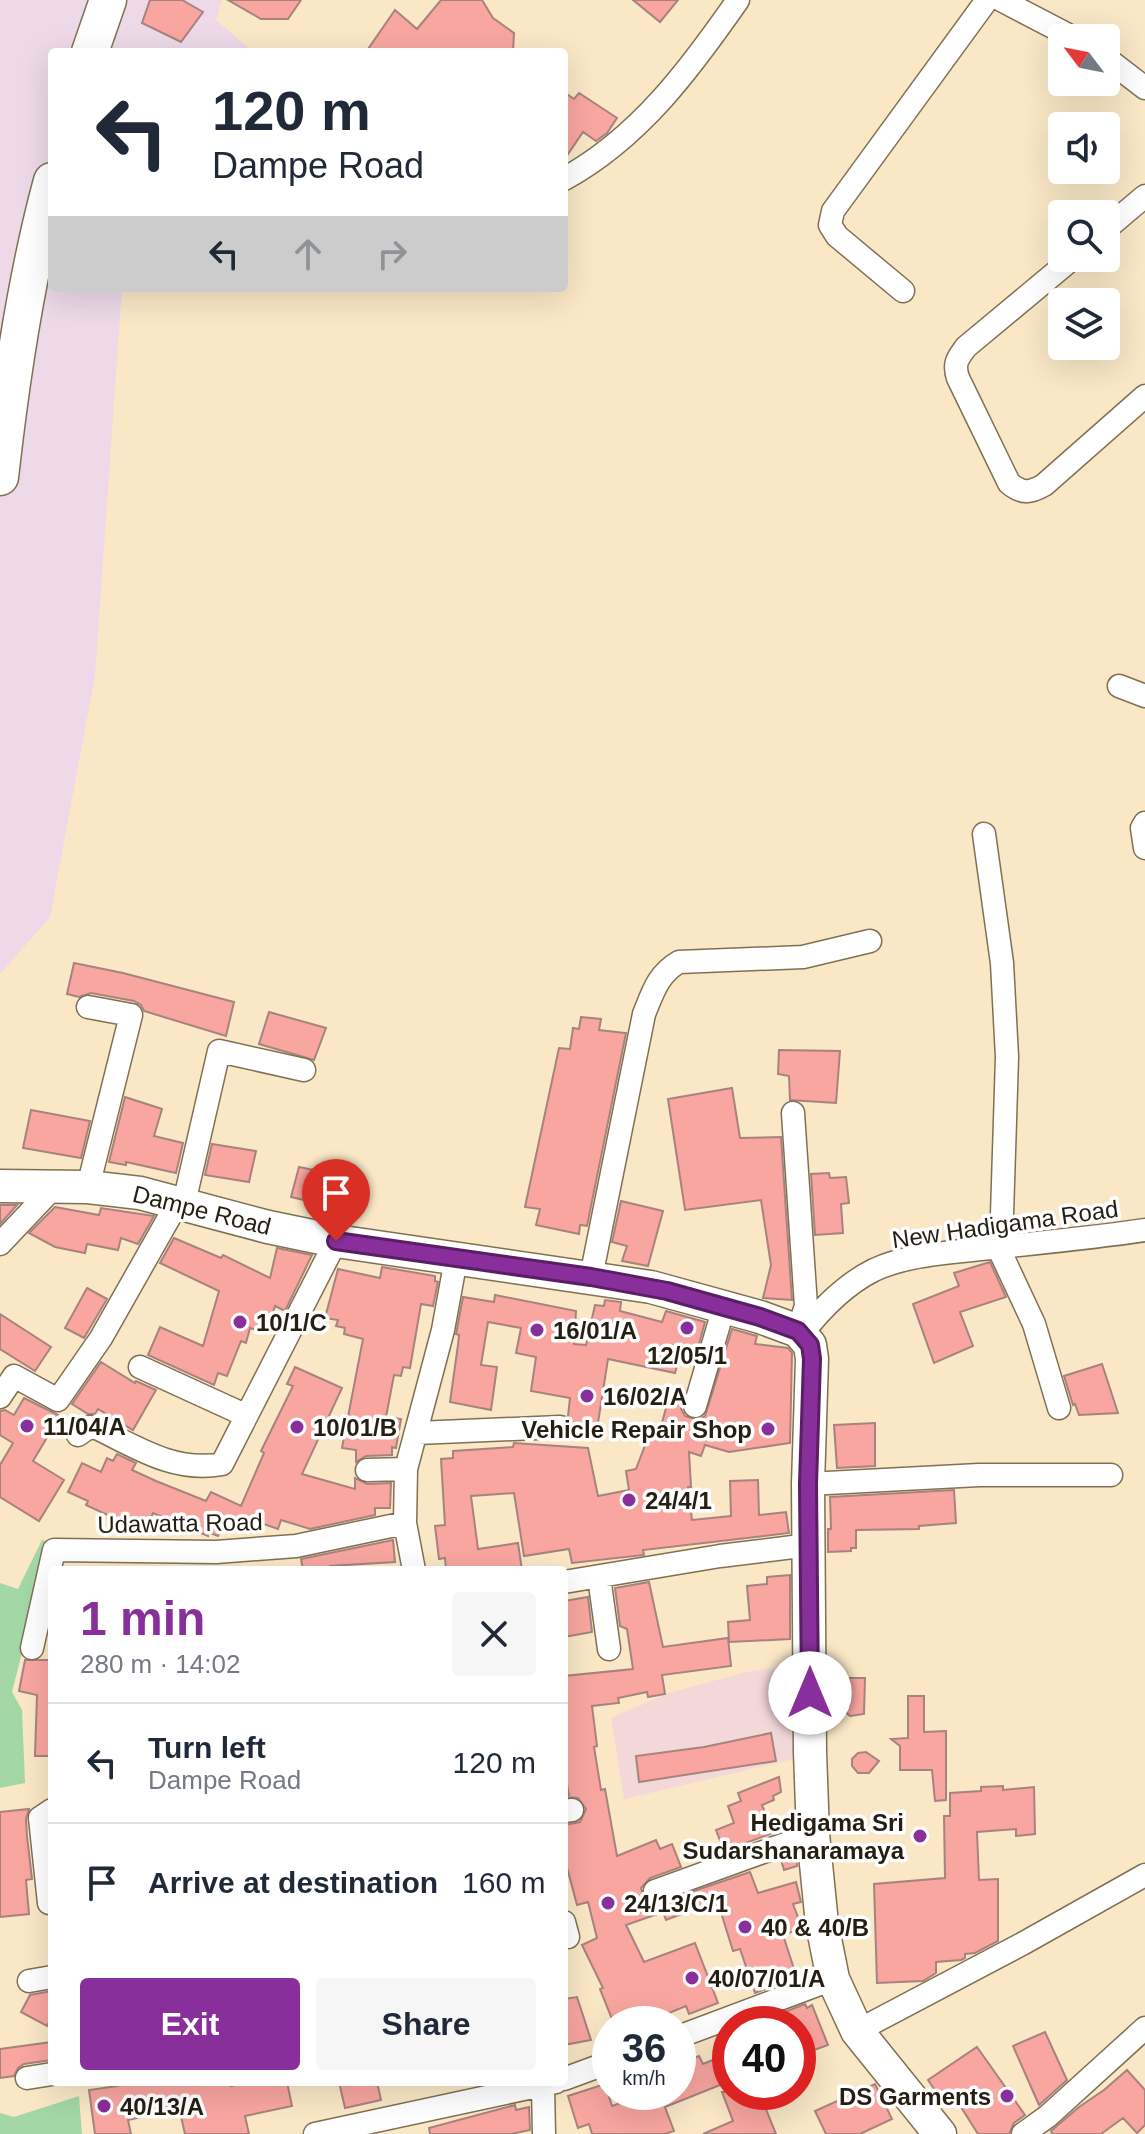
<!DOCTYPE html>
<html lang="en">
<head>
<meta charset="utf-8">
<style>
	body { margin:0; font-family:Helvetica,sans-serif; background:#f6f6f7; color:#1f2937; height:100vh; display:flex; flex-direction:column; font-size:30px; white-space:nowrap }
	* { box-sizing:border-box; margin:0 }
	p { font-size:26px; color:#747a83 }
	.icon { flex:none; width:44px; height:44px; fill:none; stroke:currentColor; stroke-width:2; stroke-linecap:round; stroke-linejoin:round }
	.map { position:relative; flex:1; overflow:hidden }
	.panel { position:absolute; left:48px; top:1566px; width:520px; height:520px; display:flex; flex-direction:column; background:#fff; border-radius:8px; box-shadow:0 8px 32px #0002 }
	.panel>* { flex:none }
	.guide { position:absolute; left:48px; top:48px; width:520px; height:244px; border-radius:8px; box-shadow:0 8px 32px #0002; background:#fff; color:#1f2937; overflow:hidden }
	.needle { width:52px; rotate:302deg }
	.tools { position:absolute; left:1048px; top:24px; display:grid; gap:16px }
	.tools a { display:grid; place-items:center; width:72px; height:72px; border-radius:8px; background:#fff; box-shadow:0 8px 32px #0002; font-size:40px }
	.speed { position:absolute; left:592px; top:2006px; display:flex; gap:16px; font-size:40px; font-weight:700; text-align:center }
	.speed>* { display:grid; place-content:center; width:104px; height:104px; border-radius:50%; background:#fff; box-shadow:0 8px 32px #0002; line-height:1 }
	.speed small { font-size:20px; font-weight:400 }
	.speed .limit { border:12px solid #d22; background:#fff; color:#111 }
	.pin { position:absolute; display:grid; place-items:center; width:68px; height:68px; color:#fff; margin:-82px -34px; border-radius:50% 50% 50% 0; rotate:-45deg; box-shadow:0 0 8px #0007 }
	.pin .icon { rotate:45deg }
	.me { position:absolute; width:88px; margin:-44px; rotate:0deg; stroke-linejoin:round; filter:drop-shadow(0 0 6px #0008) }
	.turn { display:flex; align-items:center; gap:28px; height:168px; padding:0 32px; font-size:36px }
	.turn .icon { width:104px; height:104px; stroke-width:2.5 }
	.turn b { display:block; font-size:56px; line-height:68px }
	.lanes { display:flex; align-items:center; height:76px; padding:0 32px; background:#0003; justify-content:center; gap:40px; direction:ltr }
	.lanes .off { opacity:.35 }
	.round { display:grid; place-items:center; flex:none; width:84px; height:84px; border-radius:8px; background:#f6f6f7 }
	.headline { display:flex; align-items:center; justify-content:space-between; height:136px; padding:0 32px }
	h1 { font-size:48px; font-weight:700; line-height:60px; color:#892f9b }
	.primary-button { display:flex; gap:16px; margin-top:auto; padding:16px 32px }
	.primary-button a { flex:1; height:92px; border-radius:8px; background:#892f9b; color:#fff; font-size:32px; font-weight:700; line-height:92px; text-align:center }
	.primary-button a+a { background:#f6f6f7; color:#1f2937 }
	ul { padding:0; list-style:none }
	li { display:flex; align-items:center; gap:24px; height:120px; padding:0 32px; border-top:2px solid #e0e1e3 }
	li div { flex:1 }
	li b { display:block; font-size:30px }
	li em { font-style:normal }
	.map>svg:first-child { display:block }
	.commercial { fill:#edd9e8 }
	.education { fill:#f3d8d9 }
	.green { fill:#a3d7a6 }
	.building { fill:#f9a6a0; stroke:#a7827f; stroke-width:2 }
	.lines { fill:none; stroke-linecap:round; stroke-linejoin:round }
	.street-casing { stroke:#807053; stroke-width:25 }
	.secondary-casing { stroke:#807053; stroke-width:35 }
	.primary-casing { stroke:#807053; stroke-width:39 }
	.street { stroke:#fff; stroke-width:22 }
	.secondary { stroke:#fff; stroke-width:32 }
	.primary { stroke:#fff; stroke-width:36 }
	.route-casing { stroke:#591f65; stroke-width:20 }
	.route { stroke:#892f9b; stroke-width:14 }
	.poi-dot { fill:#892f9b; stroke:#fff; stroke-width:3 }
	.labels { text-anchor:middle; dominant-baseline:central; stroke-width:7; stroke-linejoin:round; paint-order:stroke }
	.street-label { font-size:24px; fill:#251f12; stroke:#fff }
	.poi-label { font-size:24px; font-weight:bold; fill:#251f12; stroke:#fff; text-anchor:start }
</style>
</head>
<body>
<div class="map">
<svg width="1145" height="2134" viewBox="0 0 1145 2134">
	<rect width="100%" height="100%" fill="#f9e7c6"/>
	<path class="commercial" d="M 0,0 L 222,0 L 216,20 L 253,52 L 52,52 L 52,288 L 122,288 L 95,675 L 50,917 L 0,974 Z"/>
	<path class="education" d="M 797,1665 L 798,1758 L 624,1799 L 611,1718 L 669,1693 L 746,1672 Z"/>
	<path class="green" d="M 42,1540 L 50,1542 L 12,1692 L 22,1710 L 25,1783 L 0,1788 L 0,1583 L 18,1589 Z
		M 79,2096 L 82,2134 L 0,2134 L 0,2113 L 14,2117 Z"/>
	<path class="building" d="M 150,0 L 182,0 L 203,12 L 181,42 L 142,23 Z
		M 228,0 L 301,0 L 288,19 L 261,19 Z
		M 441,0 L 482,0 L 493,18 L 514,33 L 513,52 L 366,52 L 395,10 L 417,29 Z
		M 633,0 L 678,0 L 660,22 Z
		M 564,92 L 574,99 L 579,93 L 617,118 L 607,133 L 596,141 L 583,132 L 564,160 Z
		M 74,963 L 123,973 L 234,1002 L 226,1036 L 144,1011 L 141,1005 L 134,1001 L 91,993 L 79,997 L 67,994 Z
		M 269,1012 L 326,1028 L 314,1060 L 259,1044 Z
		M 581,1017 L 601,1019 L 599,1030 L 626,1033 L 587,1226 L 580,1225 L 579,1234 L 536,1225 L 540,1209 L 525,1207 L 559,1048 L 570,1049 L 573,1028 L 579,1029 Z
		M 779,1050 L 840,1051 L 836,1103 L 790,1100 L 789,1076 L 778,1074 Z
		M 732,1088 L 740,1138 L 781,1137 L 792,1300 L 763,1298 L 771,1265 L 761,1200 L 685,1210 L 668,1099 Z
		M 125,1097 L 162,1109 L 154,1136 L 183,1143 L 176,1173 L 126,1162 L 126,1165 L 109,1162 Z
		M 31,1110 L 90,1121 L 81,1158 L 23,1148 Z
		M 212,1144 L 256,1151 L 249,1182 L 205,1175 Z
		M 299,1167 L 344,1176 L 338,1208 L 291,1197 Z
		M 829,1173 L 830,1178 L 846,1177 L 849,1203 L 841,1204 L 843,1233 L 815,1235 L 811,1174 Z
		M 621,1201 L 663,1211 L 648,1266 L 622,1261 L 627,1246 L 612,1242 Z
		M 0,1205 L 17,1205 L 0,1224 Z
		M 55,1207 L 99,1215 L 101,1208 L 154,1216 L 138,1244 L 121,1238 L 118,1250 L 87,1244 L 85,1253 L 55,1247 L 29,1233 Z
		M 174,1238 L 221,1258 L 223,1255 L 270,1278 L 277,1248 L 312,1255 L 285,1311 L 275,1306 L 267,1333 L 250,1328 L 246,1343 L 241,1341 L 227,1376 L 218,1373 L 214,1385 L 148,1355 L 160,1327 L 203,1346 L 219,1291 L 160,1263 Z
		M 990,1262 L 1006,1297 L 960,1312 L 973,1346 L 934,1363 L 913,1304 L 959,1286 L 954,1273 Z
		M 382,1267 L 435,1276 L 435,1281 L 438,1282 L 433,1306 L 421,1304 L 410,1368 L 403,1367 L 401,1376 L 394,1375 L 386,1417 L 401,1419 L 396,1448 L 392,1447 L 392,1455 L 366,1456 L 356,1462 L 356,1450 L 342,1448 L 363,1339 L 344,1334 L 345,1328 L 336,1326 L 338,1320 L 325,1318 L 338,1269 L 380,1278 Z
		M 87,1288 L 107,1299 L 84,1338 L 65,1328 Z
		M 495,1295 L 576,1311 L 574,1344 L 586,1345 L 595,1305 L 604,1306 L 605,1300 L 621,1302 L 620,1311 L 662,1322 L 666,1311 L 705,1322 L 697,1351 L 682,1347 L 675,1373 L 608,1359 L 597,1429 L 574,1425 L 568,1416 L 570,1398 L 531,1391 L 536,1357 L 516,1353 L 521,1328 L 488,1322 L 481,1365 L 497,1367 L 491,1410 L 450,1402 L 458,1345 L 459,1335 L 456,1334 L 463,1297 L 494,1302 Z
		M 0,1314 L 51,1347 L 35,1371 L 0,1349 Z
		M 732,1329 L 757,1336 L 755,1344 L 788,1348 L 792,1353 L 790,1443 L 729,1452 L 705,1445 L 701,1456 L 689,1452 L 691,1487 L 688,1487 L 692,1520 L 731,1516 L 730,1481 L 758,1480 L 759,1515 L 786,1512 L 789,1533 L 643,1550 L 644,1555 L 572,1563 L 569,1549 L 524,1556 L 514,1493 L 471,1496 L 478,1549 L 518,1543 L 522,1570 L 446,1570 L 445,1558 L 439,1559 L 435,1526 L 445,1525 L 441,1459 L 453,1458 L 453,1451 L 513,1447 L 514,1443 L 588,1448 L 598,1496 L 629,1490 L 626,1471 L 636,1469 L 652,1427 L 660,1430 L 671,1390 L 684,1393 L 681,1409 L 685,1416 L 698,1420 L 705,1416 Z
		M 101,1362 L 135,1383 L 136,1381 L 156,1390 L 133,1430 L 98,1409 L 95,1414 L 88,1414 L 72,1404 Z
		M 1102,1364 L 1118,1413 L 1079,1415 L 1075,1404 L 1073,1405 L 1064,1376 Z
		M 295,1367 L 342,1388 L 302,1474 L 355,1489 L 355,1478 L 367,1484 L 391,1483 L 390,1508 L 375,1508 L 375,1515 L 310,1529 L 281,1520 L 278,1529 L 255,1521 L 252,1531 L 225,1521 L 218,1536 L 208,1532 L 208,1536 L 153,1513 L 144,1532 L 86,1505 L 88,1501 L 68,1492 L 82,1463 L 101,1472 L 107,1458 L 113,1461 L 117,1454 L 136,1463 L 132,1470 L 156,1481 L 206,1501 L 211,1492 L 241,1506 L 264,1453 L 261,1451 L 293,1386 L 287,1384 Z
		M 24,1398 L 60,1416 L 33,1461 L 64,1480 L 39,1521 L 0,1497 L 0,1465 L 13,1443 L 0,1435 L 0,1411 L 5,1410 L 14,1415 Z
		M 875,1423 L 875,1466 L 837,1468 L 834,1425 Z
		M 954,1490 L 956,1523 L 919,1526 L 919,1529 L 856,1530 L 856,1548 L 851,1548 L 851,1551 L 828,1552 L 828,1529 L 831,1529 L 830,1497 Z
		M 393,1540 L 395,1562 L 330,1566 L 331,1570 L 303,1570 L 301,1559 Z
		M 790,1575 L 790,1639 L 729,1642 L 728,1622 L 750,1620 L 747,1586 L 767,1584 L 767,1577 Z
		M 649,1582 L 663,1647 L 728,1638 L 731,1666 L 662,1675 L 665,1694 L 648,1697 L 647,1692 L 618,1698 L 619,1703 L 592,1706 L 597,1746 L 594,1747 L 601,1790 L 605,1789 L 617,1856 L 656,1840 L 660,1849 L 672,1844 L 681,1867 L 650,1878 L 641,1888 L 645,1901 L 653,1905 L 750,1872 L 758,1893 L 796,1882 L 801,1902 L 793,1904 L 802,1928 L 783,1935 L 797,1978 L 755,1993 L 740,1949 L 733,1951 L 719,1906 L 707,1911 L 705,1905 L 666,1920 L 663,1912 L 626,1925 L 644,1962 L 695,1943 L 718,2003 L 689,2014 L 686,2006 L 642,2024 L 614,2024 L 600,1989 L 603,1988 L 582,1945 L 597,1938 L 588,1902 L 577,1905 L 564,1856 L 564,1825 L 580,1822 L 586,1809 L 578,1798 L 564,1797 L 569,1795 L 564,1767 L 564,1676 L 633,1669 L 627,1629 L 620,1626 L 615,1588 Z
		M 588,1597 L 592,1632 L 564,1637 L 564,1601 Z
		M 25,1660 L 52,1660 L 52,1756 L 35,1756 L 37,1695 L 19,1691 Z
		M 840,1678 L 865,1678 L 864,1714 L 850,1716 L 843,1710 Z
		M 908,1696 L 924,1696 L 924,1732 L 946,1731 L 946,1800 L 935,1801 L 932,1770 L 900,1770 L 900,1746 L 891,1739 L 908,1738 Z
		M 771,1733 L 776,1761 L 639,1782 L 636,1756 L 704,1747 Z
		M 866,1752 L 879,1761 L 869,1773 L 858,1773 L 852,1766 L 852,1759 L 858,1753 Z
		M 779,1777 L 781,1792 L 773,1796 L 774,1800 L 762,1805 L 773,1833 L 724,1851 L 716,1830 L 734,1823 L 728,1806 L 741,1801 L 738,1793 Z
		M 1003,1786 L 1003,1790 L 1034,1787 L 1035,1834 L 1016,1836 L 1016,1829 L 977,1832 L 979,1880 L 998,1879 L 998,1941 L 975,1953 L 965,1954 L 965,1958 L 961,1960 L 936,1962 L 936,1973 L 923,1981 L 877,1983 L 874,1884 L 945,1878 L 944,1816 L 950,1816 L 950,1793 L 981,1791 L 981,1787 Z
		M 29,1809 L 26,1819 L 27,1836 L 32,1879 L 26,1880 L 29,1914 L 0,1917 L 0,1812 Z
		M 796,1855 L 797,1866 L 784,1870 L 781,1860 Z
		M 52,1991 L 52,2016 L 47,2026 L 21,2012 L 30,1995 Z
		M 577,1997 L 591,2040 L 564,2045 L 564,1999 Z
		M 805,2004 L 807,2008 L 812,2005 L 828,2045 L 798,2056 L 798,2024 L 766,2024 L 764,2020 Z
		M 1045,2032 L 1067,2080 L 1039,2105 L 1013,2046 Z
		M 52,2042 L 52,2060 L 24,2064 L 18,2068 L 14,2076 L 0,2078 L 0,2049 Z
		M 977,2047 L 1025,2115 L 1014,2123 L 1009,2134 L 978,2134 L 954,2096 L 944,2103 L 928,2080 Z
		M 730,2053 L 730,2081 L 665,2107 L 674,2131 L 665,2134 L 592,2134 L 589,2124 L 578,2128 L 568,2096 L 605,2084 L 612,2106 L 641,2096 L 640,2092 L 678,2092 L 678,2064 L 699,2056 L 703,2064 Z
		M 1127,2070 L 1145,2090 L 1145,2125 L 1137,2133 L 1123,2118 L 1101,2134 L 1052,2134 L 1051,2131 L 1079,2107 L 1104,2090 Z
		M 117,2082 L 230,2082 L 231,2086 L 248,2082 L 287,2082 L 292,2106 L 245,2116 L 249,2134 L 185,2134 L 178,2103 L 145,2112 L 146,2116 L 128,2120 L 131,2134 L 95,2134 L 89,2090 L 118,2086 Z
		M 339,2082 L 377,2082 L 381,2100 L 345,2108 Z
		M 875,2084 L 892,2119 L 860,2134 L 826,2134 L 815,2111 Z
		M 722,2092 L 759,2092 L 776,2134 L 703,2134 L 733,2121 Z
		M 515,2105 L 516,2110 L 529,2107 L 530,2130 L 511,2134 L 430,2134 L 429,2128 Z"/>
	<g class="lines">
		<g class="street-casing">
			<path id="street" d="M 1001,0 L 1074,38
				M 1106,58 L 1145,88
				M 564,179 C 639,138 690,69 738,0
				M 1106,229 L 1145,196
				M 1073,258 L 966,347 C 958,358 953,363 958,378 L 1009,483 C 1022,494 1030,493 1044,485 L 1145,396
				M 903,291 L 837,236 L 830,225 L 833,211 L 987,0
				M 1119,686 L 1145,696
				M 1145,823 L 1142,828 L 1145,848
				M 984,834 L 1002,963 L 1007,1057 L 1001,1246
				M 793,1113 L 806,1306 L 798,1330
				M 88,1187 L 131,1015 L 88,1007
				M 184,1203 L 219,1051 L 304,1070
				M 0,1244 L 54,1187
				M 998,1247 L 1034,1324 L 1059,1408
				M 591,1277 L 644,1014 C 653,992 658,974 679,962 L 803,957 L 870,941
				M 801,1335 C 821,1309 844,1285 874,1270 C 906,1255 946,1253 981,1249 C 1036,1243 1091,1238 1145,1230
				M 140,1367 L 245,1415
				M 0,1397 L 14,1376 L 58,1400 L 101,1338 L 178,1202
				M 695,1406 L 724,1307
				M 417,1433 L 560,1427
				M 78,1435 L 89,1427 L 97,1428 C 137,1448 176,1473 222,1464 L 336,1241
				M 367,1470 L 406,1469
				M 808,1484 L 979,1475 L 1111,1475
				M 414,1570 L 405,1523 L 406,1469 L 443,1330 L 456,1259
				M 599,1577 L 609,1649
				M 564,1582 L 720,1556 L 809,1545
				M 32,1648 L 54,1550 L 216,1552 L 296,1546 L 405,1523
				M 564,1811 L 572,1810
				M 655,1891 L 813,1834
				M 49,1903 L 40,1818 L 52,1810
				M 564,1922 L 568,1937
				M 29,1981 L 52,1977
				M 857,2031 L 1022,1944 L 1145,1875
				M 678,2037 L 833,1979
				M 27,2078 L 52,2074
				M 564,2079 L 610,2062
				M 543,2087 L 544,2134
				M 315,2134 L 556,2082
				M 1023,2134 L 1048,2116 L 1145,2028"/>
		</g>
		<g class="secondary-casing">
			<path id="secondary" d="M 0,1186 L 88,1187 L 140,1193 L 268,1227 L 336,1241 L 651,1287 L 760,1317 L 798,1331 L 810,1345 L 812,1359 L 808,1484 L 810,1752 L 813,1834 L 822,1924 L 833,1979 L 857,2031 L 940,2134"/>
		</g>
		<g class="primary-casing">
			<path id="primary" d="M 90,52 L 108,0
				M 0,477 C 11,379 26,276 52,181"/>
		</g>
		<use href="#street" class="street"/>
		<use href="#secondary" class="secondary"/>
		<use href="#primary" class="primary"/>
	</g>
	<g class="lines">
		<g class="route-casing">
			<path id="route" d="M 336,1241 L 591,1277 L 667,1291 L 760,1317 L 798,1331 L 810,1345 L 812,1359 L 808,1484 L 810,1693"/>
		</g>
		<use href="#route" class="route"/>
	</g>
	<g class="poi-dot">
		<circle cx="240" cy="1322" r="8"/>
		<circle cx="687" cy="1328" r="8"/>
		<circle cx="537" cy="1330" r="8"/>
		<circle cx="587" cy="1396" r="8"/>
		<circle cx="27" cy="1426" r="8"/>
		<circle cx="297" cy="1427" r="8"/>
		<circle cx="768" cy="1429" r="8"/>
		<circle cx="629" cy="1500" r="8"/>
		<circle cx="920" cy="1836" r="8"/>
		<circle cx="608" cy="1903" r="8"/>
		<circle cx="745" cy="1927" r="8"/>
		<circle cx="692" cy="1978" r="8"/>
		<circle cx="1007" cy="2096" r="8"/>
		<circle cx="104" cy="2106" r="8"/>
	</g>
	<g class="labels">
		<g class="street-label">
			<text transform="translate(202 1210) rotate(14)">Dampe Road</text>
			<text transform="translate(1005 1224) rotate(-8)">New Hadigama Road</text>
			<text transform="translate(180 1523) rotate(-1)">Udawatta Road</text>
		</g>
		<g class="poi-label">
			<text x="256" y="1322">10/1/C</text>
			<text x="553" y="1330">16/01/A</text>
			<text x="687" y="1355" text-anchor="middle">12/05/1</text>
			<text x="603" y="1396">16/02/A</text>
			<text x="43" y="1426">11/04/A</text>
			<text x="313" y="1427">10/01/B</text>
			<text x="752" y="1429" text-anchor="end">Vehicle Repair Shop</text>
			<text x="645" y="1500">24/4/1</text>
			<text x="904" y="1822" text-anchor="end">Hedigama Sri<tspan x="904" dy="28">Sudarshanaramaya</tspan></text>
			<text x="624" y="1903">24/13/C/1</text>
			<text x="761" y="1927">40 &amp; 40/B</text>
			<text x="708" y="1978">40/07/01/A</text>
			<text x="991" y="2096" text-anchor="end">DS Garments</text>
			<text x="120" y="2106">40/13/A</text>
		</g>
	</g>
</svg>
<div class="tools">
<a><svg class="needle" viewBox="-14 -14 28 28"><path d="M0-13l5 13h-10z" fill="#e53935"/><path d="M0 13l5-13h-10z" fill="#747a83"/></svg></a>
<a><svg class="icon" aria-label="sound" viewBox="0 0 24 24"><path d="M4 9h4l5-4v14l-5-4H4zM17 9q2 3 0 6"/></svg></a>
<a><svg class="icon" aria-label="search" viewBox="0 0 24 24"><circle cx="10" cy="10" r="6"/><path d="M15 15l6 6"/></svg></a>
<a><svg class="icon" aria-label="layers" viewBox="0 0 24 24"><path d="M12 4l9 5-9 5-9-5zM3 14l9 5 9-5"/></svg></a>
</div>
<div class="speed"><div>36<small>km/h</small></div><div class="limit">40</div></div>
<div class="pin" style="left:336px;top:1241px;background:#d93025"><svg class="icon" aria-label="arrive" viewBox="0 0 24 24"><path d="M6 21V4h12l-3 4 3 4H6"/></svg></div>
<svg class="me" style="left:810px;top:1693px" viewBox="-20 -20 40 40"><circle r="19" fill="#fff"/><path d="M0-13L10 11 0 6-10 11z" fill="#892f9b"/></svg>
<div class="guide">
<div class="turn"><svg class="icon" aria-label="left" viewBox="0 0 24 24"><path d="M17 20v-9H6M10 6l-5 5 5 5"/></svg><div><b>120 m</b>Dampe Road</div></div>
<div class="lanes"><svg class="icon" aria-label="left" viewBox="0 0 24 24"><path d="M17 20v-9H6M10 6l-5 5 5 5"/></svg><svg class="icon off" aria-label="ahead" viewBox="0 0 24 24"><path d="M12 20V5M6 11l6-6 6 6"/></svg><svg class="icon off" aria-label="right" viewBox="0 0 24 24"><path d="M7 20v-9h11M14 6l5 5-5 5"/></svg></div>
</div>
<section class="panel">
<div class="headline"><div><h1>1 min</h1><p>280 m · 14:02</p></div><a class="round"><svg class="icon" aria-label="close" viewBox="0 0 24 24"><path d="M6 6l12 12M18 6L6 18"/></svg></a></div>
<ul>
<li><svg class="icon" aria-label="left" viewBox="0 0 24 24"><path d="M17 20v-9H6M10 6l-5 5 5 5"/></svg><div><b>Turn left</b><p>Dampe Road</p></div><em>120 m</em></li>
<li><svg class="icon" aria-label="arrive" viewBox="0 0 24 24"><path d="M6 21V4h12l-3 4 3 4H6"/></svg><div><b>Arrive at destination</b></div><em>160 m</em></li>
</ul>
<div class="primary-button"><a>Exit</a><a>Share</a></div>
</section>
</div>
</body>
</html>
